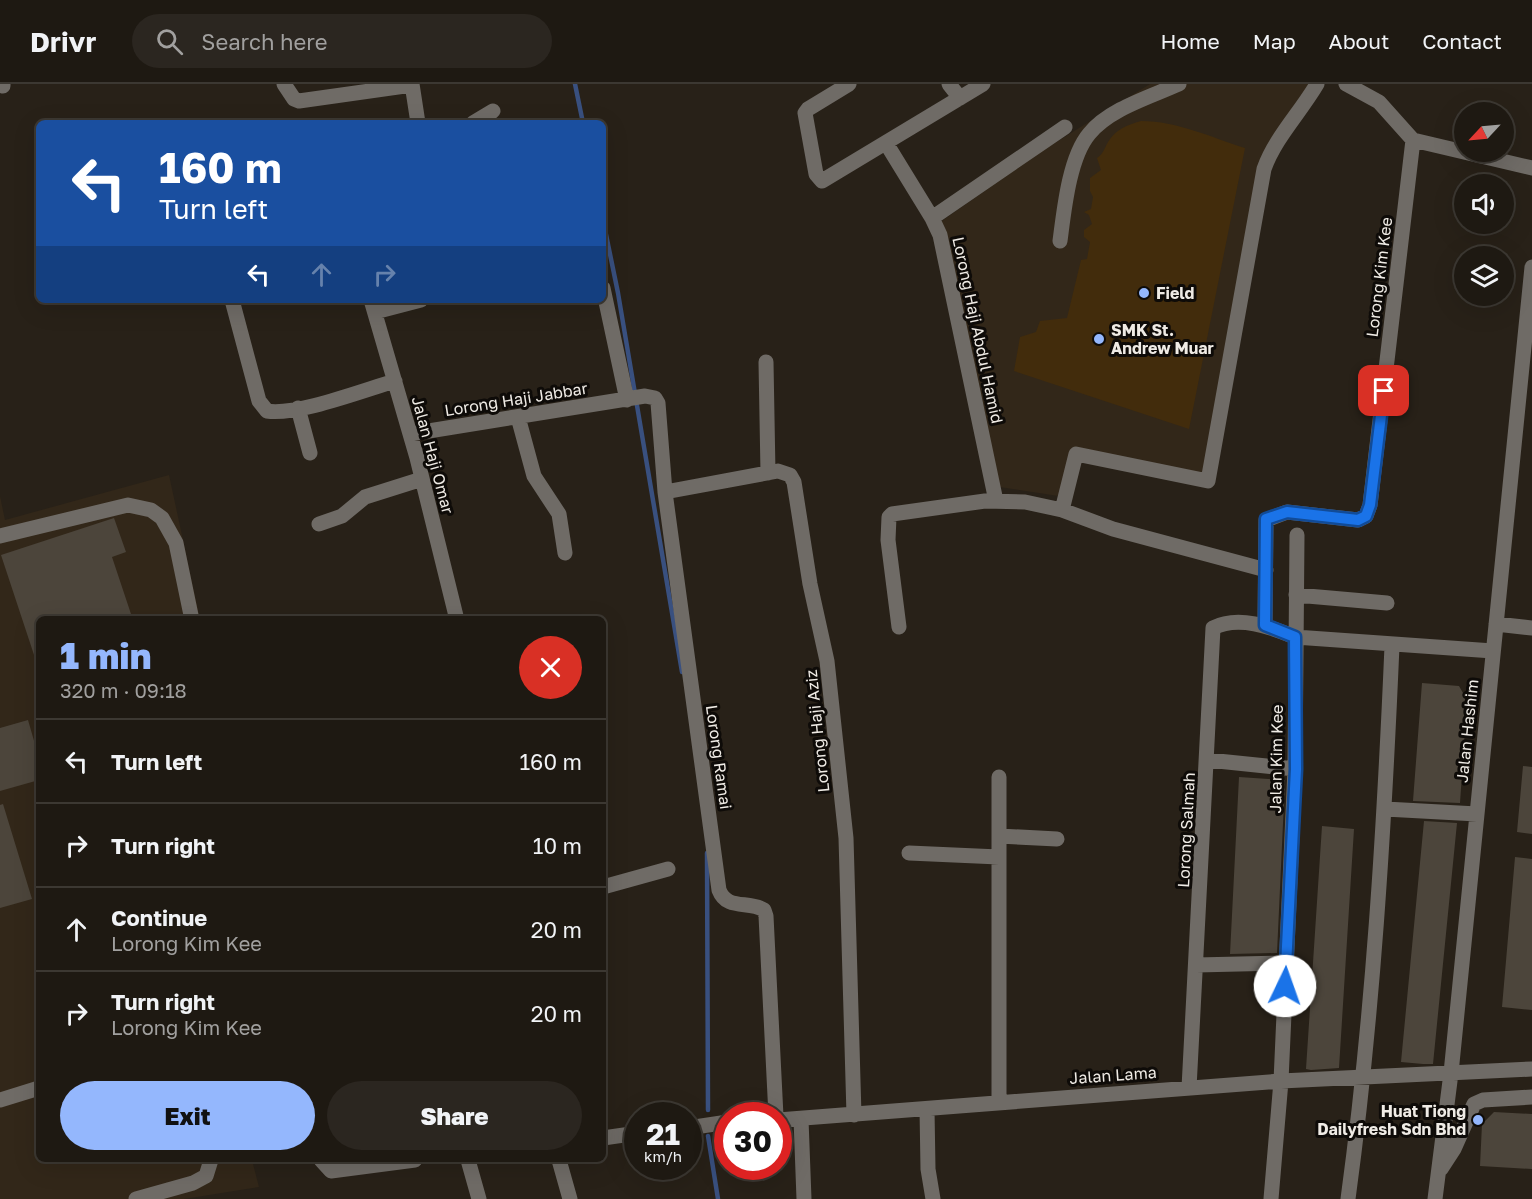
<!DOCTYPE html>
<html lang="en">
<head>
<meta charset="utf-8">
<style>
	body { margin:0; font-family:"Golos Text",sans-serif; background:#2b2620; color:#f1f3f6; height:100vh; display:flex; flex-direction:column; font-size:22px; white-space:nowrap }
	* { box-sizing:border-box; margin:0 }
	p { font-size:20px; color:#a1a09f }
	.icon { flex:none; width:33px; height:33px; fill:none; stroke:currentColor; stroke-width:2; stroke-linecap:round; stroke-linejoin:round }
	.map { position:relative; flex:1; overflow:hidden }
	.side { position:absolute; left:36px; top:532px; width:570px; height:546px; display:flex; flex-direction:column; background:#1e1912; border-radius:9px; box-shadow:0 6px 24px #0002,0 0 0 2px #3c3832 }
	.side>* { flex:none }
	.guide { position:absolute; left:36px; top:36px; width:570px; height:183px; border-radius:9px; box-shadow:0 6px 24px #0002,0 0 0 2px #3c3832; background:#1a4fa0; color:#fff; overflow:hidden }
	.needle { width:39px; rotate:244deg }
	.controls { position:absolute; left:1454px; top:18px; display:grid; gap:12px }
	.controls a { display:grid; place-items:center; width:60px; height:60px; border-radius:50%; background:#1e1912; box-shadow:0 6px 24px #0002,0 0 0 2px #3c3832; font-size:30px }
	.speed { position:absolute; left:624px; top:1018px; display:flex; gap:12px; font-size:30px; font-weight:700; text-align:center }
	.speed>* { display:grid; place-content:center; width:78px; height:78px; border-radius:50%; background:#1e1912; box-shadow:0 6px 24px #0002,0 0 0 2px #3c3832; line-height:1 }
	.speed small { font-size:15px; font-weight:400 }
	.speed .limit { border:9px solid #d22; background:#fff; color:#111 }
	.pin { position:absolute; display:grid; place-items:center; width:51px; height:51px; color:#fff; margin:-26px; border-radius:12px; box-shadow:0 3px 9px #0006 }
	.me { position:absolute; width:66px; margin:-33px; rotate:3deg; stroke-linejoin:round; filter:drop-shadow(0 0 4px #0008) }
	.turn { display:flex; align-items:center; gap:21px; height:126px; padding:0 24px; font-size:27px }
	.turn .icon { width:78px; height:78px; stroke-width:2.5 }
	.turn b { display:block; font-size:42px; line-height:51px }
	.lanes { display:flex; align-items:center; height:57px; padding:0 24px; background:#0003; justify-content:center; gap:30px; direction:ltr }
	.lanes .off { opacity:.35 }
	.round { display:grid; place-items:center; flex:none; width:63px; height:63px; border-radius:32px; background:#2b2620 }
	.head { display:flex; align-items:center; justify-content:space-between; height:102px; padding:0 24px }
	h1 { font-size:36px; font-weight:800; line-height:45px; color:#94b7fd }
	.action { display:flex; gap:12px; margin-top:auto; padding:12px 24px }
	.action a { flex:1; height:69px; border-radius:36px; background:#94b7fd; color:#111; font-size:24px; font-weight:800; line-height:69px; text-align:center }
	.action a+a { background:#2b2620; color:#f1f3f6 }
	ul { padding:0; list-style:none }
	li { display:flex; align-items:center; gap:18px; height:84px; padding:0 24px; border-top:2px solid #3c3832 }
	li div { flex:1 }
	li b { display:block; font-size:22px }
	li em { font-style:normal }
	header { display:flex; align-items:center; gap:36px; box-sizing:border-box; height:84px; padding:0 30px; background:#1e1912; border-bottom:2px solid #3c3832 }
	header strong { font-size:28px }
	nav { display:flex; gap:33px; margin-inline-start:auto; font-size:21px }
	.search { width:420px; height:54px; background:#2b2620; display:flex; align-items:center; gap:15px; box-sizing:border-box; padding:0 21px; border-radius:33px; color:#a1a09f; font-size:22px }
	.map>svg:first-child { display:block }
	.built { fill:#322719 }
	.green { fill:#422c0c }
	.lines { fill:none; stroke-linecap:round; stroke-linejoin:round }
	.stream { stroke:#39507f; stroke-width:4.5 }
	.building { fill:#4c453b }
	.minor { stroke:#6f6b66; stroke-width:15 }
	.route-casing { stroke:#114b97; stroke-width:15 }
	.route { stroke:#1a73e8; stroke-width:10 }
	.poi-dot { fill:#94b7fd; stroke:#0e0b08; stroke-width:2 }
	.labels { text-anchor:middle; dominant-baseline:central; stroke-width:6; stroke-linejoin:round; paint-order:stroke }
	.street-label { font-size:16px; fill:#efebe5; stroke:#0e0b08 }
	.poi-label { font-size:16px; font-weight:bold; fill:#efebe5; stroke:#0e0b08; text-anchor:start }
</style>
</head>
<body>
<header>
<strong>Drivr</strong>
<div class="search"><svg class="icon" aria-label="search" viewBox="0 0 24 24"><circle cx="10" cy="10" r="6"/><path d="M15 15l6 6"/></svg>Search here</div>
<nav><a>Home</a><a>Map</a><a>About</a><a>Contact</a></nav>
</header>
<div class="map">
<svg width="1532" height="1115" viewBox="0 0 1532 1115">
	<rect width="100%" height="100%" fill="#282118"/>
	<path class="built" d="M 1150,0 L 1317,0 L 1274,61 L 1208,397 L 1077,370 L 1065,413 L 993,402 L 936,141 L 1042,67 Z
		M 169,391 L 200,535 L 39,536 L 39,1076 L 252,1076 L 259,1103 L 184,1115 L 0,1115 L 0,412 L 5,436 Z"/>
	<path class="green" d="M 1141,37 C 1177,37 1210,53 1245,64 L 1189,345 L 1014,287 L 1020,253 L 1036,248 L 1040,237 L 1067,234 L 1081,176 L 1087,175 L 1090,158 L 1084,153 L 1084,146 L 1092,140 L 1089,131 L 1084,128 L 1091,125 L 1093,113 L 1090,107 L 1090,94 L 1101,86 L 1097,74 C 1104,69 1104,65 1108,58 C 1116,45 1127,41 1141,37 Z"/>
	<g class="lines">
		<path class="stream" d="M 575,0 L 583,39
			M 603,136 L 618,209 L 682,588
			M 707,769 L 708,1026
			M 708,1052 L 718,1115"/>
	</g>
	<path class="building" d="M 114,434 L 126,468 L 112,473 L 133,536 L 39,536 L 39,579 L 37,580 L 1,471 Z
		M 1422,599 L 1459,602 L 1467,616 L 1460,719 L 1413,717 Z
		M 28,636 L 39,674 L 39,696 L 0,707 L 0,644 Z
		M 1523,682 L 1532,683 L 1532,750 L 1517,748 Z
		M 1239,693 L 1285,696 L 1277,869 L 1230,870 Z
		M 3,720 L 32,815 L 0,824 L 0,721 Z
		M 1424,737 L 1457,739 L 1433,980 L 1423,980 L 1401,978 Z
		M 1322,742 L 1354,745 L 1339,984 L 1311,986 L 1306,985 Z
		M 1515,773 L 1532,775 L 1532,926 L 1502,923 Z
		M 1494,1028 L 1532,1030 L 1532,1085 L 1480,1082 L 1482,1040 Z"/>
	<g class="lines">
		<path class="minor" d="M 3,0 L 3,2
			M 284,0 L 294,15 L 299,17 L 412,1
			M 412,0 L 418,39
			M 849,0 L 808,25 L 805,29 L 816,90 L 822,97 L 983,0
			M 949,0 L 960,14
			M 1346,0 L 1379,18 L 1413,56 L 1532,84
			M 473,39 L 493,27
			M 886,59 L 932,134 L 940,151 L 996,417
			M 932,134 L 1065,43
			M 1060,157 C 1064,127 1069,74 1089,50 C 1109,25 1150,13 1179,0
			M 603,204 L 627,316
			M 232,216 L 259,317 L 267,327 C 296,332 364,306 395,297
			M 371,216 L 417,374 L 457,536
			M 375,228 L 421,216
			M 766,278 L 768,389
			M 298,324 L 310,369
			M 518,333 L 534,392 L 559,430 L 565,469
			M 410,350 L 645,312 L 655,314 L 658,319 L 665,408 L 719,806 C 727,827 749,816 764,826 L 766,832 L 776,1032
			M 665,408 L 778,387 L 790,391 L 794,398 L 810,500 L 827,577 L 846,754 L 854,1031
			M 1062,426 L 1076,370 L 1208,397 L 1264,85 C 1275,54 1300,29 1317,0
			M 319,440 L 342,432 L 365,413 L 422,395
			M 0,452 L 128,421 L 151,426 L 162,434 L 176,459 L 192,536
			M 1296,511 L 1387,519
			M 1496,540 L 1532,544
			M 1265,541 L 1266,436 L 1287,428 L 1358,436 L 1366,432 L 1370,421 L 1413,56
			M 899,543 L 888,456 L 889,433 L 892,430 L 985,417 L 1025,418 L 1062,426 L 1113,445 L 1266,486
			M 1208,676 L 1295,685
			M 999,693 L 999,1018
			M 1385,725 L 1477,730
			M 999,752 L 1057,755
			M 909,769 L 999,773
			M 603,803 L 668,785
			M 1196,881 L 1286,879
			M 1189,1004 L 1213,544 C 1238,531 1271,543 1295,553 L 1493,567
			M 0,1016 L 39,1004
			M 927,1025 L 928,1085 L 933,1115
			M 801,1035 L 804,1115
			M 778,1036 L 1281,997 L 1532,985
			M 688,1044 L 728,1038
			M 603,1054 L 638,1049
			M 321,1076 L 331,1087 L 415,1076
			M 468,1076 L 479,1115
			M 559,1076 L 570,1115
			M 1441,1085 L 1454,1065 L 1474,1020 L 1483,1016 L 1532,1013
			M 136,1115 L 193,1099 L 206,1092 L 211,1076
			M 1271,1115 L 1281,997 L 1295,685 L 1297,451
			M 1348,1115 C 1373,931 1384,747 1392,562
			M 1435,1115 L 1451,989 L 1532,183"/>
	</g>
	<g class="lines">
		<g class="route-casing">
			<path id="route" d="M 1285,902 L 1296,685 L 1295,553 L 1265,541 L 1266,435 L 1287,428 L 1358,436 L 1366,432 L 1370,421 L 1384,307"/>
		</g>
		<use href="#route" class="route"/>
	</g>
	<g class="poi-dot">
		<circle cx="1144" cy="209" r="6"/>
		<circle cx="1099" cy="255" r="6"/>
		<circle cx="1478" cy="1036" r="6"/>
	</g>
	<g class="labels">
		<g class="street-label">
			<text transform="translate(1379 193) rotate(-83)">Lorong Kim Kee</text>
			<text transform="translate(978 246) rotate(78)">Lorong Haji Abdul Hamid</text>
			<text transform="translate(516 315) rotate(-9)">Lorong Haji Jabbar</text>
			<text transform="translate(433 371) rotate(75)">Jalan Haji Omar</text>
			<text transform="translate(817 647) rotate(-96)">Lorong Haji Aziz</text>
			<text transform="translate(1467 647) rotate(-84)">Jalan Hashim</text>
			<text transform="translate(719 673) rotate(82)">Lorong Ramai</text>
			<text transform="translate(1276 675) rotate(-89)">Jalan Kim Kee</text>
			<text transform="translate(1186 746) rotate(-87)">Lorong Salmah</text>
			<text transform="translate(1113 991) rotate(-4)">Jalan Lama</text>
		</g>
		<g class="poi-label">
			<text x="1156" y="209">Field</text>
			<text x="1111" y="246">SMK St.<tspan x="1111" dy="18">Andrew Muar</tspan></text>
			<text x="1466" y="1027" text-anchor="end">Huat Tiong<tspan x="1466" dy="18">Dailyfresh Sdn Bhd</tspan></text>
		</g>
	</g>
</svg>
<div class="controls">
<a><svg class="needle" viewBox="-14 -14 28 28"><path d="M0-13l5 13h-10z" fill="#e53935"/><path d="M0 13l5-13h-10z" fill="#a1a09f"/></svg></a>
<a><svg class="icon" aria-label="sound" viewBox="0 0 24 24"><path d="M4 9h4l5-4v14l-5-4H4zM17 9q2 3 0 6"/></svg></a>
<a><svg class="icon" aria-label="layers" viewBox="0 0 24 24"><path d="M12 4l9 5-9 5-9-5zM3 14l9 5 9-5"/></svg></a>
</div>
<div class="speed"><div>21<small>km/h</small></div><div class="limit">30</div></div>
<div class="pin" style="left:1384px;top:307px;background:#d93025"><svg class="icon" aria-label="arrive" viewBox="0 0 24 24"><path d="M6 21V4h12l-3 4 3 4H6"/></svg></div>
<svg class="me" style="left:1285px;top:902px" viewBox="-20 -20 40 40"><circle r="19" fill="#fff"/><path d="M0-13L10 11 0 6-10 11z" fill="#1a73e8"/></svg>
<div class="guide">
<div class="turn"><svg class="icon" aria-label="left" viewBox="0 0 24 24"><path d="M17 20v-9H6M10 6l-5 5 5 5"/></svg><div><b>160 m</b>Turn left</div></div>
<div class="lanes"><svg class="icon" aria-label="left" viewBox="0 0 24 24"><path d="M17 20v-9H6M10 6l-5 5 5 5"/></svg><svg class="icon off" aria-label="ahead" viewBox="0 0 24 24"><path d="M12 20V5M6 11l6-6 6 6"/></svg><svg class="icon off" aria-label="right" viewBox="0 0 24 24"><path d="M7 20v-9h11M14 6l5 5-5 5"/></svg></div>
</div>
<section class="side">
<div class="head"><div><h1>1 min</h1><p>320 m · 09:18</p></div><a class="round" style="background:#d93025;color:#fff"><svg class="icon" aria-label="close" viewBox="0 0 24 24"><path d="M6 6l12 12M18 6L6 18"/></svg></a></div>
<ul>
<li><svg class="icon" aria-label="left" viewBox="0 0 24 24"><path d="M17 20v-9H6M10 6l-5 5 5 5"/></svg><div><b>Turn left</b></div><em>160 m</em></li>
<li><svg class="icon" aria-label="right" viewBox="0 0 24 24"><path d="M7 20v-9h11M14 6l5 5-5 5"/></svg><div><b>Turn right</b></div><em>10 m</em></li>
<li><svg class="icon" aria-label="ahead" viewBox="0 0 24 24"><path d="M12 20V5M6 11l6-6 6 6"/></svg><div><b>Continue</b><p>Lorong Kim Kee</p></div><em>20 m</em></li>
<li><svg class="icon" aria-label="right" viewBox="0 0 24 24"><path d="M7 20v-9h11M14 6l5 5-5 5"/></svg><div><b>Turn right</b><p>Lorong Kim Kee</p></div><em>20 m</em></li>
</ul>
<div class="action"><a>Exit</a><a>Share</a></div>
</section>
</div>
</body>
</html>
